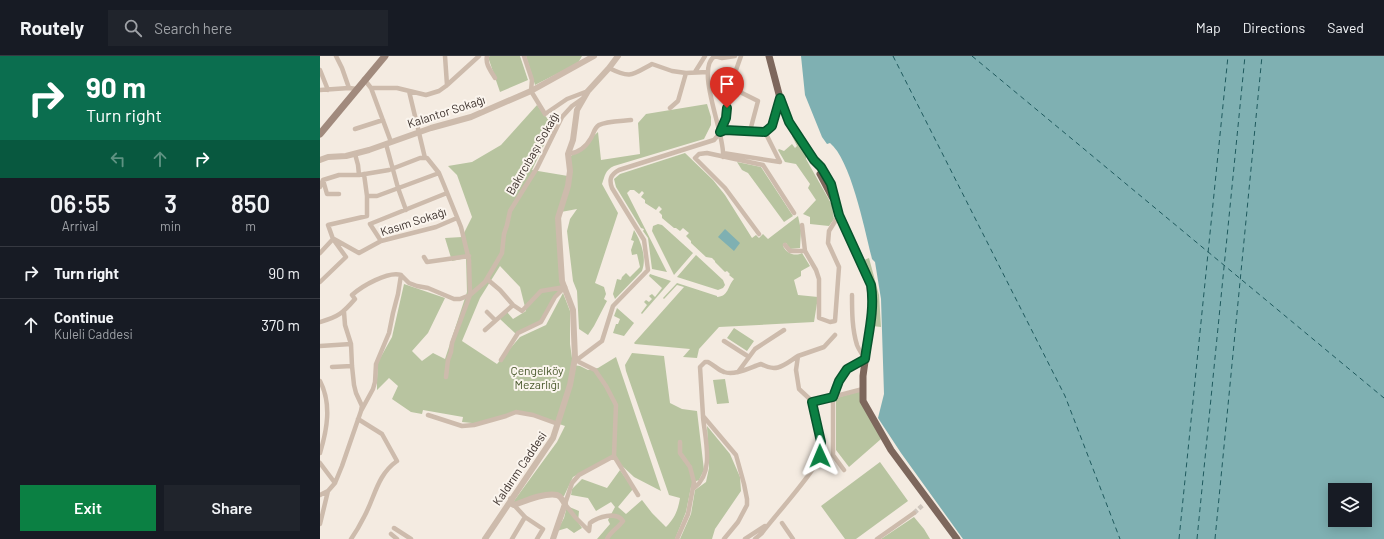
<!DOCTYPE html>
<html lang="en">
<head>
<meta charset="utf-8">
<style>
	body { margin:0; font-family:Barlow,sans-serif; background:#20242c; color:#f1f3f6; height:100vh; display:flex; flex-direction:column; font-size:15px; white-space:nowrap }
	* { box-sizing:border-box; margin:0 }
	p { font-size:13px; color:#9ea1a6 }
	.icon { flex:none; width:22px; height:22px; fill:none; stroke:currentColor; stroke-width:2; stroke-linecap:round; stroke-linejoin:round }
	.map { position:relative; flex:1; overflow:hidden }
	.drawer { display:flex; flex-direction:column; background:#171b24; width:320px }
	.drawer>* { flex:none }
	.hud { background:#0b6e4f; color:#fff; overflow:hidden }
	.controls { position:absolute; left:1008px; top:427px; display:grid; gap:8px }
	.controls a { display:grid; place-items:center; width:44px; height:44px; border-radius:0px; background:#171b24; box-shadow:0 2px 10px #0003; font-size:20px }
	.pin { position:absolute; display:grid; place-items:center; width:34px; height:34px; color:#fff; margin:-41px -17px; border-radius:50% 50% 50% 0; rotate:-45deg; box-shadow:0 0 4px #0007 }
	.pin .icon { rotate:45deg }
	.me { position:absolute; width:44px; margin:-22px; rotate:359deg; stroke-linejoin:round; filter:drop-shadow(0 0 3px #0008) }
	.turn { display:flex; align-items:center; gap:14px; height:84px; padding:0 20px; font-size:18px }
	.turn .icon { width:52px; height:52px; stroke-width:2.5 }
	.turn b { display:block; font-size:28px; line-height:34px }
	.lanes { display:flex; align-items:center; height:38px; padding:0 20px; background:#0003; justify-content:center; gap:20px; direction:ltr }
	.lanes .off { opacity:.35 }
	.eta { display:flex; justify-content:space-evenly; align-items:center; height:68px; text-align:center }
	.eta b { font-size:24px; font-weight:600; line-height:28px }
	.button { display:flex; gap:8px; margin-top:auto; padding:8px 20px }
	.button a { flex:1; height:46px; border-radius:0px; background:#0b8043; color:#fff; font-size:16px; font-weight:600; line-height:46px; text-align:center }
	.button a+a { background:#20242c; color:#f1f3f6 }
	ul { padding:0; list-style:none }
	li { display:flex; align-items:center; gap:12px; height:52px; padding:0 20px; border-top:1px solid #363941 }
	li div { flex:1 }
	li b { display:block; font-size:15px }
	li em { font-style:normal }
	header { display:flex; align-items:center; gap:24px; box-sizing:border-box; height:56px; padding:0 20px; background:#171b24; border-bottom:1px solid #363941 }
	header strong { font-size:19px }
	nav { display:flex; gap:22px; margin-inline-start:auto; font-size:14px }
	.search { width:280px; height:36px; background:#20242c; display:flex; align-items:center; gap:10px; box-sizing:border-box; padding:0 14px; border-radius:0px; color:#9ea1a6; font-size:15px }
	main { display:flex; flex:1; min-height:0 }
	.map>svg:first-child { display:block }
	.green { fill:#b8c4a0 }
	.water { fill:#7fb0b2; fill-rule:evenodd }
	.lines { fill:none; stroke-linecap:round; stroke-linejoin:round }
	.ferry { stroke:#1f5a5e; stroke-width:1; stroke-dasharray:5 4; stroke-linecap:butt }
	.minor-tunnel { stroke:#cfc6bd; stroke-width:4.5; stroke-dasharray:4.5 2; stroke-linecap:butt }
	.minor { stroke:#cdbbac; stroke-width:4.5 }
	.tertiary { stroke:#cdbbac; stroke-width:6 }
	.secondary { stroke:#a18a7d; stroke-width:7 }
	.primary { stroke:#7d675c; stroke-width:7 }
	.route-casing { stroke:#07532c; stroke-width:10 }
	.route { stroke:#0b8043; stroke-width:7 }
	.labels { text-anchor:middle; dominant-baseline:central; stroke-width:4; stroke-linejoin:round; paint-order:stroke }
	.street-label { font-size:12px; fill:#3b302b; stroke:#fbf5ee }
	.park-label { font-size:12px; fill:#4a5a2e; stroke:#fbf5ee }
</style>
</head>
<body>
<header>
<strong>Routely</strong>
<div class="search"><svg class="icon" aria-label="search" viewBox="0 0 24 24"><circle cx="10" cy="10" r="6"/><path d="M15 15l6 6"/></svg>Search here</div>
<nav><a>Map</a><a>Directions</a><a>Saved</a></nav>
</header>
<main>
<section class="drawer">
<div class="hud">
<div class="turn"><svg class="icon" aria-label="right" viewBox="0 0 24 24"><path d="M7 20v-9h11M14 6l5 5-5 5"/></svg><div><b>90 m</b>Turn right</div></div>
<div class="lanes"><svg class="icon off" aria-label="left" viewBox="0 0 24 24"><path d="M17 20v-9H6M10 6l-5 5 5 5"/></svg><svg class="icon off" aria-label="ahead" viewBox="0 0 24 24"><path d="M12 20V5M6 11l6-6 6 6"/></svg><svg class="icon" aria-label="right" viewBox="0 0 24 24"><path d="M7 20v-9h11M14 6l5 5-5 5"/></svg></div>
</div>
<div class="eta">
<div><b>06:55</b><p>Arrival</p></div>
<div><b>3</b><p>min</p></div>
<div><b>850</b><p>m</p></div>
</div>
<ul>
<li><svg class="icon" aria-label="right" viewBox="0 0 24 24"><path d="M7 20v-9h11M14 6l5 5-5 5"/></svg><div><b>Turn right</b></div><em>90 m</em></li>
<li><svg class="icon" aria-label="ahead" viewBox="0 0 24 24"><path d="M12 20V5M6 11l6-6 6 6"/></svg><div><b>Continue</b><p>Kuleli Caddesi</p></div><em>370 m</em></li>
</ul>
<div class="button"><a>Exit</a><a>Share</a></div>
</section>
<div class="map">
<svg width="1064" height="483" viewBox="0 0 1064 483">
	<rect width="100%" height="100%" fill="#f4ebe1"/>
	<path class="green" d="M 170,0 L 200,0 L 208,24 L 180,36 L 168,1 Z
		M 206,0 L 262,0 L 258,7 L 215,29 Z
		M 387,48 L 391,61 L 391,69 L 384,83 L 294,110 C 285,114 285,120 282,128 L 298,157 L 275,227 L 284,231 L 286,238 L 284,243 L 287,245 L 274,270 L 268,279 L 259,273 L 257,235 L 253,225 L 247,175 L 250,163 L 257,153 L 241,156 L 242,233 L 219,266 L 196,278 L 180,263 L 187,256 L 193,263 L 206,255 L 200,231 L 180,210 L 160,242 L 142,285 L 177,308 L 200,281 L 226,269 L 243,237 L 250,255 L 250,288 L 253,309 L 260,310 L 268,314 L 278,312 L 296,301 L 341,435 L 314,421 L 297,405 L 289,402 L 253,421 L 244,440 L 220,439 L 191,449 L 237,386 L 245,370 L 204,356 L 187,358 L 162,368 L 142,366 L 143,361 L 103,354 L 102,358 L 91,356 L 72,343 L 78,330 L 69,322 L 57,334 L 57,323 L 58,306 L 72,281 L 84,228 L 125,242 L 108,277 L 92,295 L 102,305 L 113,297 L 125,303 L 147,236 L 146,202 L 132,205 L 125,182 L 142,181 L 152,161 L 137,119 L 128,110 L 152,106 L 181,89 L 217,49 L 233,70 L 212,114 L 248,120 L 251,100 L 278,76 L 281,104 L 320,98 L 318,67 L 326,58 Z
		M 475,78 L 486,98 L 486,103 L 512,149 L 514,163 L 509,170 L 490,168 L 490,161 L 483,158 L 496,144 L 488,132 L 490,128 L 476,108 L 465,106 L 458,94 L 459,93 L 464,95 L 472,88 L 475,92 L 477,90 L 472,80 Z
		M 365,97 L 393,124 L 405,139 L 432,182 L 436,179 L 439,182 L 443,178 L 448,183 L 478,160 L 481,174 L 480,192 L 470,193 L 466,187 L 464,187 L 463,190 C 466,197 475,201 482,197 L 490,210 L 481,215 L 481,220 L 474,224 L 478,239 L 498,241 L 494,266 L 399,271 L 379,293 L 377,302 L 363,301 L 370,293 L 315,288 L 314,287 L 364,231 L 357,229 L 344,243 L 343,242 L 357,227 L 397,240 L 397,241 C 409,240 407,231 414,223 L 409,219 L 410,218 L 407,215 L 405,216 L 395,206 L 395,205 L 392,202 L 386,201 L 371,187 L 371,185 L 366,180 L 369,177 L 363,172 L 360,175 L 356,172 L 354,172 L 342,162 L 342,159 L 339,156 L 342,153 L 339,150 L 336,154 L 325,147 L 325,144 L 321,141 L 324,137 L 322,135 L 319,138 L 314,134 L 310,134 L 307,137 L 347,216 L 332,213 L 328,182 L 323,175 L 324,173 L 321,172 L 296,131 L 294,123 L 300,118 Z
		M 417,106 L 441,111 L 473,160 L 464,166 L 428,117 L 422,114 Z
		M 338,168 L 342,169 L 373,197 L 354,219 L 332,175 L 333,170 Z
		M 314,174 C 321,185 327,202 322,215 L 295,243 L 293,238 L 297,223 L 301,224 L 302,221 L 306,217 L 310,221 L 320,211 L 317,198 L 312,199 L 311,194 L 314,185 L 311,184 Z
		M 376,199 L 403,224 L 405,229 L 403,232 L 398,234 L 357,221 Z
		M 549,202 L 559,239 L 561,271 L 552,270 L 555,238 L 544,204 Z
		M 330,218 L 351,225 L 350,226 L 322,258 L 321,257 L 327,249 L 324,246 L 326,244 L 329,246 L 332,243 L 329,240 L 332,238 L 335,241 L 342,232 L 329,220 Z
		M 297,252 L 314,267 L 304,280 L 293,277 L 296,268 L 298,268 L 300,263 L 294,260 Z
		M 414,272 L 434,285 L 427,295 L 407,282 Z
		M 312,297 L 344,300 L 350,347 L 362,353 L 377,355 L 384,414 L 379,424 L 374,426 L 371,431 L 366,456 L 355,483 L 277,483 L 290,468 L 288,464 L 295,451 L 291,446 L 276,455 L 268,442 L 251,439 L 252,433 L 262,423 L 287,432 L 300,414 L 313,433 L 298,451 L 306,458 L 322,444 L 332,457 L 346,471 C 355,462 358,454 360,442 L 349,439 L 348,436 L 306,315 L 305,309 Z
		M 405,323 L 409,347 L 397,348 L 393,324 Z
		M 541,335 L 561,383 L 529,411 L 516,394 L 516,342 Z
		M 387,370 L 410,398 L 420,421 L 421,435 L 395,473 L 392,483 L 360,483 L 371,458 L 375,434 L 386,426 L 389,412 Z
		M 560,406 L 588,445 L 536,483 L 525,483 L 501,450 Z
		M 247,450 L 259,455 L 258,466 L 262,472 L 254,477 L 247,472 L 237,475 L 244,462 Z
		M 594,461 L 604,473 L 610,483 L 561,483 Z"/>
	<path class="water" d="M 481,0 L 1064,0 L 1064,483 L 643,483 L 581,397 L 558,362 L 564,338 L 561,243 L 555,206 L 552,203 C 545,175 531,104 510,87 L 507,88 L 502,81 L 485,39 ZM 1015,434 L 1045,434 L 1045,464 L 1015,464 Z
		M 405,173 L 420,187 L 414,195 L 398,181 Z"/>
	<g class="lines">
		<path class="ferry" d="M 573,0 L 745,340 L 800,483
			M 652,0 L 1064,342
			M 859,483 L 908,0
			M 877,483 L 925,0
			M 895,483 L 942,0"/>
		<path class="minor-tunnel" d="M 594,457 L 603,449"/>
		<path class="minor" d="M 16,0 L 22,12 L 29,32
			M 125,0 L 127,29
			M 167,0 C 165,8 171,15 175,22
			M 204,0 L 212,24 L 211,35 L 225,58 L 247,43 L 268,35
			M 421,0 L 410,31 L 438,45 L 430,75
			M 289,12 C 311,23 312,19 332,8 L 352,15 L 366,17 L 388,16
			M 0,14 L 8,34
			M 375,16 L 385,0
			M 44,23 L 51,32 L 71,86
			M 410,31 L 405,62 L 400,77 L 405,74 L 445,76 L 452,70 L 460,44
			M 51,32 L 77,32 L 106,39 L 119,35 L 126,30 L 159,0
			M 0,34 L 29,32 L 37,33
			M 89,35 L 105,102
			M 350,52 L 358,45 L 366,17
			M 35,73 L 63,64
			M 66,88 L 78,132 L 86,154
			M 403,97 L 460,106 L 445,76
			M 35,98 L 38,109 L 39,119
			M 248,98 C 258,97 266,91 271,82 C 274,77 274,72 279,69 C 286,65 303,65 311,64
			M 403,101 C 406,80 374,12 395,0 L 402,2 L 415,0
			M 3,124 L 7,138 L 19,138
			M 0,131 L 3,124 L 19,119 L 39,119 L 69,114 L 100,102 L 107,102 L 119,117 L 124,129 L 141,171 L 149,204 L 150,239 L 132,287 L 131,296 L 128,304 L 126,321
			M 47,140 L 57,140 L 119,117
			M 482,169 L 485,195 L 496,214 L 499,223 L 499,262 L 510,266 L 515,265 L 519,211 L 508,187 L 509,175 L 519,159
			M 439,178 L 405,132 L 375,102 L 379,98 L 387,97 L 443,109 L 474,157
			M 14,183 L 39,197 L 61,185 L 116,171 L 137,162
			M 61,185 L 50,168 L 127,137
			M 465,189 L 470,195 L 485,195
			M 0,197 L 13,183
			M 104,201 L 107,206 L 149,200
			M 0,226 L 26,201 L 13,183 L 8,169 L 47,160 L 47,140 L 44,118
			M 193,249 L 202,255 L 221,235 L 245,231
			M 167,256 L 175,264
			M 0,266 C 18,261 23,257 35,243 L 32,239 C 42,230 68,215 81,219
			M 165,274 L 193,249 L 180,234 L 167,223
			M 515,279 L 504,291 L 478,300 L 476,314 L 479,333 L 493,346 L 543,333
			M 404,285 L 429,301
			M 0,290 L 31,288
			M 256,302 L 259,306 L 275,314 L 286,330 L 296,349 L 294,400 L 259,419 L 252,427 L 245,448 L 255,461 L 269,475 L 270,467 C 278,461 296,455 303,465 C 298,472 290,476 287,483
			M 258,303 L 282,285 L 293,250 L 328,214 L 324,184 L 292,132 C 289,124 290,119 299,114 L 394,84 L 400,77
			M 181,304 L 198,277 L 221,266 L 235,241 L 245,231
			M 12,311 L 32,310
			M 418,316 L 435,293 L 464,274
			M 0,325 C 12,348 7,374 0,397
			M 41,355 L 53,333 L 55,326 L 56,308 L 69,277 L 73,257 L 78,238 L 81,219 L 89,227 L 97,230 L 108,232 L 134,243 L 140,243 L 150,239 L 165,226 L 182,197 L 184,178 L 187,169 L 190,155 L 217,112 L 242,61 L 252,50 L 262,43
			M 108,359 L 142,370 L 154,369 L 186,360 L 196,356 L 213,359 L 238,368
			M 294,400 L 318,439
			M 0,407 L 15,427
			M 524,414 L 513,399 L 513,339 L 519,325 L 527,313 L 545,303 C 542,298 539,294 537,289 C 532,273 532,255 532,239
			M 374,432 C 395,417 385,383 383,361
			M 0,439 L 8,435 L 15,427 L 22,410 L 41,355 L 42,350 L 36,337 L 34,329 L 32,310 L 31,288 L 25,269 L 24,256
			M 194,449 L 205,461 L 223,473 L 217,483
			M 462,467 L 473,483
			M 0,468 L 8,435
			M 74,472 L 91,483
			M 71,478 L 77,483
			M 31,483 C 36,476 40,469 44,461 C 55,441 57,419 77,405 L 62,378 L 38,363
			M 192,483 L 205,461
			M 357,483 L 368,458 L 374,426 L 370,411 L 360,397 L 360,386
			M 404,483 L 418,466 L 427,449 L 427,443 L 424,428 L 416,399 L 383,360 L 380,311 L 385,306 L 388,306 C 394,309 398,314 404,316 C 415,320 431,311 441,308 C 457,317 464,309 478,300
			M 425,483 L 445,470
			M 435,483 L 442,477 C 453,462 499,411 501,398 C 503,380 496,362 493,346
			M 557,483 L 594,457"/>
		<path class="tertiary" d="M 0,104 L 8,101 L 26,100 L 49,94 L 111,72 L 151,61 L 211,35 L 274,0
			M 191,443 L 192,448 L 194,449 C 205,445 225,436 237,439 C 241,440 243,445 245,448 L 233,483
			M 165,483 L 233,382 L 250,329 L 255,302 L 253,254 L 242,225 L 238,162 L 248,130 L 250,115 L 248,98 L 253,84 L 257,54 L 268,35 L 289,12 L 298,0"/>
		<path class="secondary" d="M 0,78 L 65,0"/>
		<path class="primary" d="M 449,0 L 460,42 L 469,66 L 494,104 L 501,111 L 511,128 L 519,159 L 551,229 L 552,238 L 551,262 L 543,320 L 543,345 L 571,394 L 637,483
			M 500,118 L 512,141"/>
	</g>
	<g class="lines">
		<g class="route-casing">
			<path id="route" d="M 407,52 L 406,62 L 400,76 L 405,74 L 445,76 L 452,70 L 460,42 L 469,66 L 494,104 L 501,111 L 511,128 L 519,159 L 551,229 C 555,254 548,279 545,303 L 527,313 L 519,325 L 513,341 L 492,346 L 501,386 L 500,400"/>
		</g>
		<use href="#route" class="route"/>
	</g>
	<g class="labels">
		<g class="street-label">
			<text transform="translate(126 55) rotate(-18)">Kalantor Sokağı</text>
			<text transform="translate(212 97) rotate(-60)">Bakırcıbaşı Sokağı</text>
			<text transform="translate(93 165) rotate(-18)">Kasım Sokağı</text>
			<text transform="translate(199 412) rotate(-56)">Kaldırım Caddesi</text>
		</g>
		<g class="park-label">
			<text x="217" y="314">Çengelköy<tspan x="217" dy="14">Mezarlığı</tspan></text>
		</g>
	</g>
</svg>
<div class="controls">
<a><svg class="icon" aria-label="layers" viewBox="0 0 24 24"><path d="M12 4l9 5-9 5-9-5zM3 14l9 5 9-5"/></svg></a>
</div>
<div class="pin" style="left:407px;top:52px;background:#d93025"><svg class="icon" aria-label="arrive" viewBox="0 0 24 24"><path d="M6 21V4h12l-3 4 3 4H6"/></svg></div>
<svg class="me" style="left:500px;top:400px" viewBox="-20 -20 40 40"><path d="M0-17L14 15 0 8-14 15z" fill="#0b8043" stroke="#fff" stroke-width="4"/></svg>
</div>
</main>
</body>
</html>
